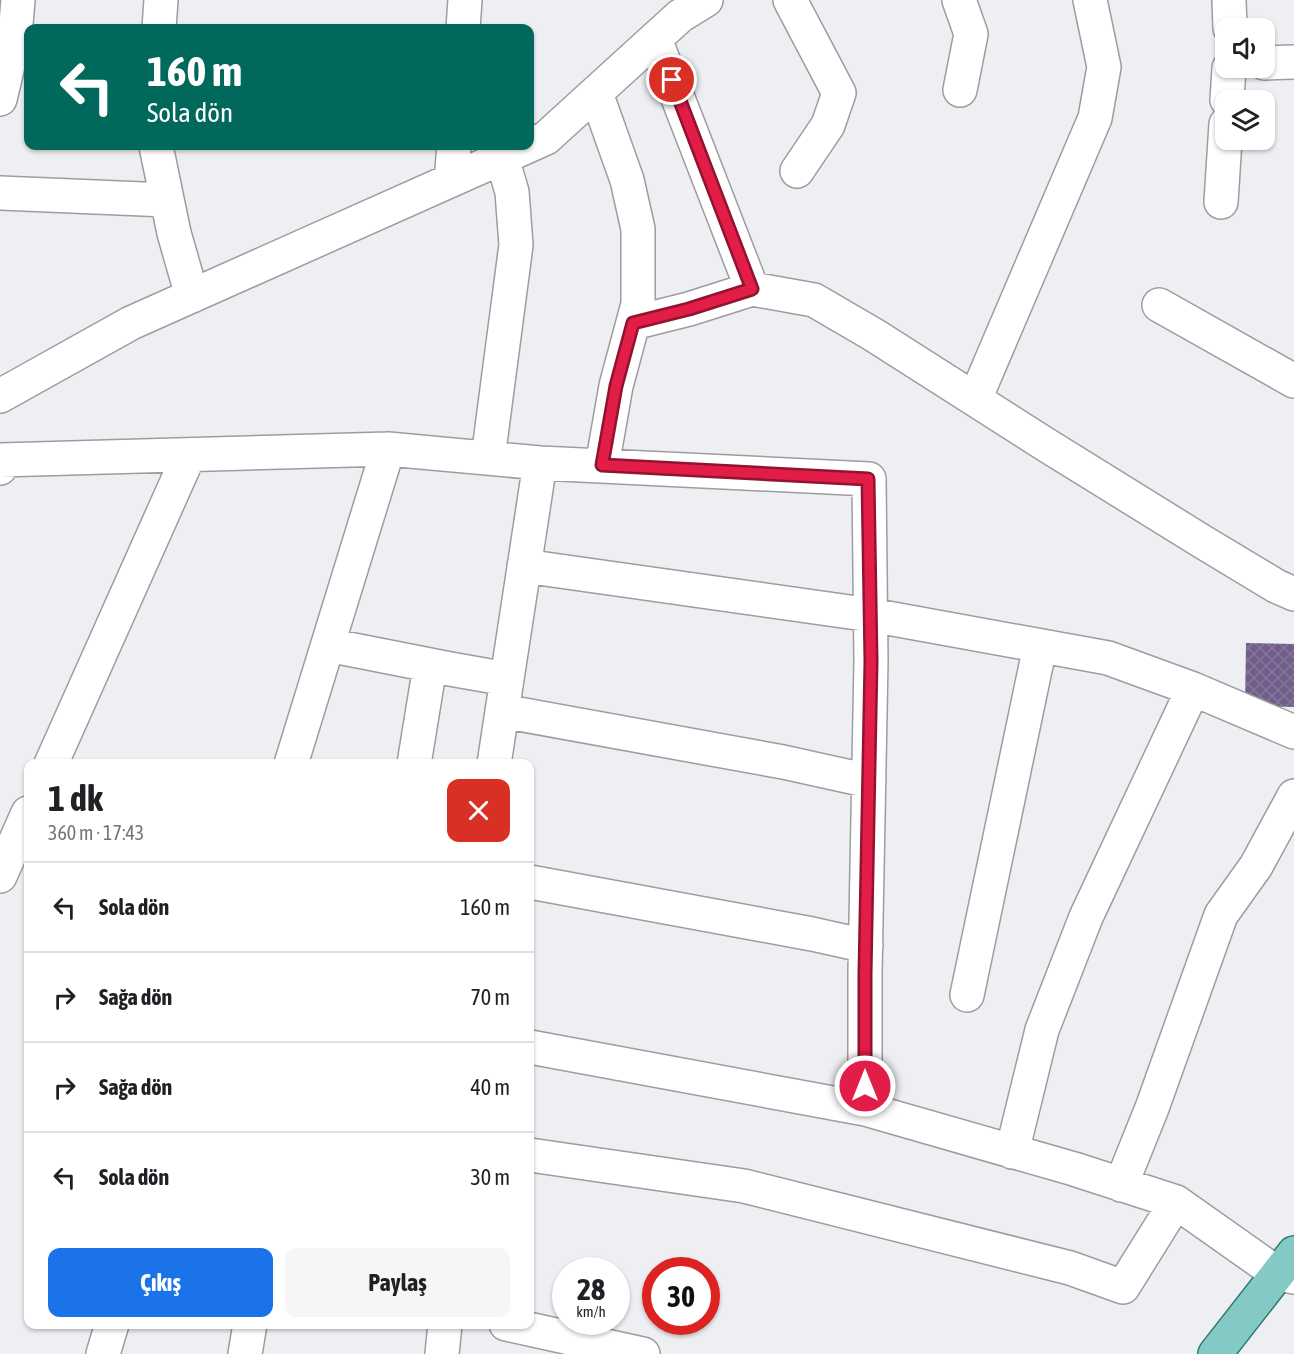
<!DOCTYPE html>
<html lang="tr">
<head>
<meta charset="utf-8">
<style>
	body { margin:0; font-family:"Asap Condensed",sans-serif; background:#f6f6f6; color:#202124; height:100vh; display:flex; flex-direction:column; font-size:22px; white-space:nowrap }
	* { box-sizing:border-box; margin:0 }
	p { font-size:20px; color:#757577 }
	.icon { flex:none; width:33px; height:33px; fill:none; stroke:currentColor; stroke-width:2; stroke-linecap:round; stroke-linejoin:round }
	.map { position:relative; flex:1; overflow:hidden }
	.sheet { position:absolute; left:24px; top:759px; width:510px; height:570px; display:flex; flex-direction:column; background:#fff; border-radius:12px; box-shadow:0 2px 4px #0004 }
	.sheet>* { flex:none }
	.hud { position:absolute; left:24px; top:24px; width:510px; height:126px; border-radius:12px; box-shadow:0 2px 4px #0004; background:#00695c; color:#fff; overflow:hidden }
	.fabs { position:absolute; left:1215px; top:18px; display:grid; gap:12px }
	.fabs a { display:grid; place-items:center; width:60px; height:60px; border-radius:12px; background:#fff; box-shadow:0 2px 4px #0004; font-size:30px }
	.speed { position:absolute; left:552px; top:1257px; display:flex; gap:12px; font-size:30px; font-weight:700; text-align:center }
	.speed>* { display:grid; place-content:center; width:78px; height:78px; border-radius:50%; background:#fff; box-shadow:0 2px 4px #0004; line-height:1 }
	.speed small { font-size:15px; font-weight:400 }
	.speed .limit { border:9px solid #d22; background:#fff; color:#111 }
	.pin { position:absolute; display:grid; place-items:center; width:51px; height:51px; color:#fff; margin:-26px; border:3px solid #fff; border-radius:50%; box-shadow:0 2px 6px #0007 }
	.me { position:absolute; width:66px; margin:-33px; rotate:0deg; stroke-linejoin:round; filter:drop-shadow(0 0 4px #0008) }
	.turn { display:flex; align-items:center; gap:21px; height:126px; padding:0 24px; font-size:27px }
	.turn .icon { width:78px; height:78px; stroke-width:2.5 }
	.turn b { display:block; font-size:42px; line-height:51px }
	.round { display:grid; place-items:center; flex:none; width:63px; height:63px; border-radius:12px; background:#f6f6f6 }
	.overview { display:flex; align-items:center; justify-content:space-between; height:102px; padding:0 24px }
	h1 { font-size:36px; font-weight:700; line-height:45px }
	.button { display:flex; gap:12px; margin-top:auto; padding:12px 24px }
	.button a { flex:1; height:69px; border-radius:12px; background:#1a73e8; color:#fff; font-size:24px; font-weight:700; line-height:69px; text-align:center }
	.button a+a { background:#f6f6f6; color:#202124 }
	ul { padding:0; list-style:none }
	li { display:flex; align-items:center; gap:18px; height:90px; padding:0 24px; border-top:2px solid #e0e0e0 }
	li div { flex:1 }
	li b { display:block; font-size:22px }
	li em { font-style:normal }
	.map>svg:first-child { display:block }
	.building { fill:url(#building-cross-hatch) }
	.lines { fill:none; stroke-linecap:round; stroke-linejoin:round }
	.minor-casing { stroke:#9d9da0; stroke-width:36 }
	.major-casing { stroke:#2c7974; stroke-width:36 }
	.minor { stroke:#fff; stroke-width:33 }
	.major { stroke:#83cac4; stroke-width:33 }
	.route-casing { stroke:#92132f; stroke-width:15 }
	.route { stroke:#e11d48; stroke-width:10 }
</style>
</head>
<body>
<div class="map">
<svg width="1294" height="1354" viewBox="0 0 1294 1354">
	<defs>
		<pattern id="building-cross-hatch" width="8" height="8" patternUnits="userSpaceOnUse" patternTransform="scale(1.5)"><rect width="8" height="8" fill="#725e8c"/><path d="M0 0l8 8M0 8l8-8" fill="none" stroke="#857698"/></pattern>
	</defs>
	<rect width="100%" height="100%" fill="#eeeff2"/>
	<path class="building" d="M 1246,643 L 1294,644 L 1294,707 L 1245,706 Z"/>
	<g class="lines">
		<g class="minor-casing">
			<path id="minor" d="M 790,0 L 839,93 L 828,125 L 797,171
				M 959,0 L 971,34 L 960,90
				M 1229,0 L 1230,28
				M 159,28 L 161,0
				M 463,28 L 465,0
				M 655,39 L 752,289
				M 1264,63 L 1294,62
				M 596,93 L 627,180 L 638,229 L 638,304 L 616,386 L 602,466
				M 0,99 L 15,36 L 18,0
				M 1227,100 L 1229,68
				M 156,146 L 174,233 L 192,296
				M 451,180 L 454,146
				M 0,193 L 167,200
				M 1221,202 L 1226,124
				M 1159,305 L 1294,381
				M 633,323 L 689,309 L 752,289 L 814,300 L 874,335 L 1048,446 L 1203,542 L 1276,586 L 1294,594
				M 0,396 L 131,323 L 546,138 L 680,16 L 706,0
				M 975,399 L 1095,118 L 1104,67 L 1090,0
				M 488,458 L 516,245 L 512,192 L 502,158
				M 0,468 L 0,460 L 388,449 L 540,463 L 869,479 L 871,661 L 865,973 L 865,1109
				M 524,566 L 871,615 L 1108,658 L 1193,689 L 1294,732
				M 328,645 L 450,669 L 507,679
				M 502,711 L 783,762 L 869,781
				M 51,764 L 189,455
				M 291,764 L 388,449
				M 414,764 L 430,666
				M 494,764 L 540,463
				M 0,876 L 28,813
				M 530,882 L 812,934 L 866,946
				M 967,995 L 1040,646
				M 530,1047 L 865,1109 L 1074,1169 L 1176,1202 L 1278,1274 L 1294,1277
				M 1012,1152 L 1042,1030 L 1086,917 L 1193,689
				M 530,1155 L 744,1186 L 1070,1268 L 1123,1287 L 1176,1202
				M 1121,1185 L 1152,1108 L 1221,915 L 1256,866 L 1294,796
				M 506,1324 L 643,1354
				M 103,1354 L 112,1324
				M 245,1354 L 250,1324
				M 442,1354 L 445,1324"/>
		</g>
		<g class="major-casing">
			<path id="major" d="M 1215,1354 L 1294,1253"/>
		</g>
		<use href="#minor" class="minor"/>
		<use href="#major" class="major"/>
	</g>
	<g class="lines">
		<g class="route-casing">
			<path id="route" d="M 672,80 L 752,289 L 689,309 L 633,323 L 616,386 L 602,465 L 868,479 L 871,661 L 865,973 L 865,1086"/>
		</g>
		<use href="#route" class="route"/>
	</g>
</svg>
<div class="fabs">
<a><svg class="icon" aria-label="sound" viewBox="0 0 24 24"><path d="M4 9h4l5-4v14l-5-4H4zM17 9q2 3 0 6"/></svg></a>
<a><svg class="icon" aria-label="layers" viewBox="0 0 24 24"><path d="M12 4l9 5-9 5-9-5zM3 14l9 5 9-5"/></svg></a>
</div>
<div class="speed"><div>28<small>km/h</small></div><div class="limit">30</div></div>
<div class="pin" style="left:672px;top:80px;background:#d93025"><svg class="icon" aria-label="arrive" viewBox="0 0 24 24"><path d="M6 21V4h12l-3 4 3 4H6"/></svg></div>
<svg class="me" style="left:865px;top:1086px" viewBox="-20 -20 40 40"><circle r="17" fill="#e11d48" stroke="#fff" stroke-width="3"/><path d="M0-11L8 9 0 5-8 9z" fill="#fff"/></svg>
<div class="hud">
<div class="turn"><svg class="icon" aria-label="left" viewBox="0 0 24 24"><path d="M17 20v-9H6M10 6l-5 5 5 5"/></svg><div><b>160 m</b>Sola dön</div></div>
</div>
<section class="sheet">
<div class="overview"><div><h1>1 dk</h1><p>360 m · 17:43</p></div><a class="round" style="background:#d93025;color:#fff"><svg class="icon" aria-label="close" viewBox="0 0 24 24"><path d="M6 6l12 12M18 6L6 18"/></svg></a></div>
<ul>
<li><svg class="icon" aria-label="left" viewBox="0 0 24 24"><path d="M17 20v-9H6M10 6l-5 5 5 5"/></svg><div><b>Sola dön</b></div><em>160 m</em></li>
<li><svg class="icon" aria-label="right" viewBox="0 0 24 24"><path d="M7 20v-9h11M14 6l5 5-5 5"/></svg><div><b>Sağa dön</b></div><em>70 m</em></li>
<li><svg class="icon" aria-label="right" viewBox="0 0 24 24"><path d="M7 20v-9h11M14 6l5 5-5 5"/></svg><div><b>Sağa dön</b></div><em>40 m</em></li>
<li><svg class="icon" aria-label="left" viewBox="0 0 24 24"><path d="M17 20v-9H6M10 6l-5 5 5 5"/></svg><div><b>Sola dön</b></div><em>30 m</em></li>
</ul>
<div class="button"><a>Çıkış</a><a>Paylaş</a></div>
</section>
</div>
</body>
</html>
